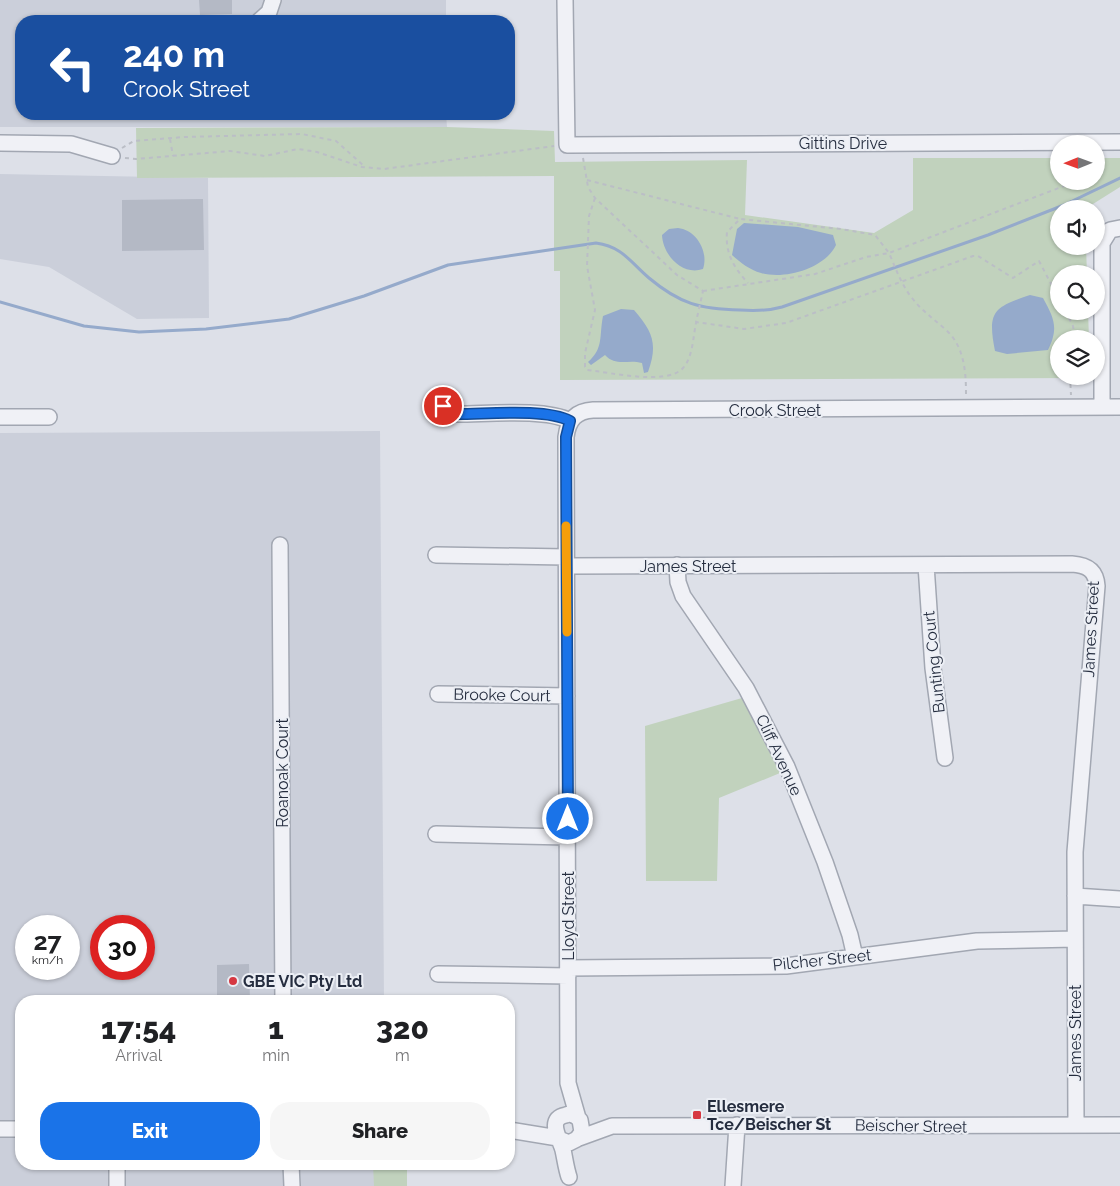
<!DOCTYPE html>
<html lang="en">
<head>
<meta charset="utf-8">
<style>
	body { margin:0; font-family:Raleway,sans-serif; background:#f6f6f6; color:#202124; height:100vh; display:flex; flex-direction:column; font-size:19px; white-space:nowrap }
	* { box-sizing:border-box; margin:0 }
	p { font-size:16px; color:#757577 }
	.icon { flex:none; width:28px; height:28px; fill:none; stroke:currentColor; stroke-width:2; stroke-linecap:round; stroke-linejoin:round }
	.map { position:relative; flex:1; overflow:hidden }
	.panel { position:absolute; left:15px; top:995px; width:500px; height:175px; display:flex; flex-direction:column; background:#fff; border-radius:20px; box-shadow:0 1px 4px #0004 }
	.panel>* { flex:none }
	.top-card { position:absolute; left:15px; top:15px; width:500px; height:105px; border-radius:20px; box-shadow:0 1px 4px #0004; background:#1a4fa0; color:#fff; overflow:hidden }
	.needle { width:32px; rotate:269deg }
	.fabs { position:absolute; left:1050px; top:135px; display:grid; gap:10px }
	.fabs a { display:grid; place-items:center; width:55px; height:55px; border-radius:50%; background:#fff; box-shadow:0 1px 4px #0004; font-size:25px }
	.speed { position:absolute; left:15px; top:915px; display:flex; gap:10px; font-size:25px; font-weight:700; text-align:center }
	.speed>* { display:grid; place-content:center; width:65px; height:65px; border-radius:50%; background:#fff; box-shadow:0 1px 4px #0004; line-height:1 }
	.speed small { font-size:12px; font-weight:400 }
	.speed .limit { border:8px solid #d22; background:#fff; color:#111 }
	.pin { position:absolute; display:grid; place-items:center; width:42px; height:42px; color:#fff; margin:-21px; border:2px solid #fff; border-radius:50%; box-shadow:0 1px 5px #0007 }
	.me { position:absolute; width:55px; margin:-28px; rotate:0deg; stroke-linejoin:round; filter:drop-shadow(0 0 4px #0008) }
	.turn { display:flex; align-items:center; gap:18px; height:105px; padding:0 25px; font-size:22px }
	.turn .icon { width:65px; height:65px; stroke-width:2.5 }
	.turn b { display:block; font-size:35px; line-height:42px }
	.eta { display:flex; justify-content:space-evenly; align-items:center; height:85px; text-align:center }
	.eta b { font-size:30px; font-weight:800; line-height:35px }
	.button { display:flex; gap:10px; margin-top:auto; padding:10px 25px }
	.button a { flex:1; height:58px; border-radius:20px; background:#1a73e8; color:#fff; font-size:20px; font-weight:800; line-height:58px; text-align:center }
	.button a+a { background:#f6f6f6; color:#202124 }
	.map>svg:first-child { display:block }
	.built { fill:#cbcfda; fill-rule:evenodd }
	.green { fill:#c1d2bd }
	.water { fill:#95aacb }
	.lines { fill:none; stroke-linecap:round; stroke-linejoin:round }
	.stream { stroke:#95aacb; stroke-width:3 }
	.building { fill:#b4b9c5 }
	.minor-casing { stroke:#a2a7b2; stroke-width:18 }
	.path { stroke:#bbbec6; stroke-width:2; stroke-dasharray:4 4; stroke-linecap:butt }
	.minor { stroke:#f0f1f6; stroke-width:15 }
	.route-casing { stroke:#114b97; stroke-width:12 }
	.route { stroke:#1a73e8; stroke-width:9 }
	.slow { stroke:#f59e0b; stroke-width:9 }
	.poi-dot { fill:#d63842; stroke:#eceff5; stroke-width:2 }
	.labels { text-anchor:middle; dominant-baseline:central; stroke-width:4; stroke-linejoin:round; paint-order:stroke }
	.street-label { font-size:16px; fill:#252d3f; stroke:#eceff5 }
	.poi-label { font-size:16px; font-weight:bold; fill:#252d3f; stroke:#eceff5; text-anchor:start }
</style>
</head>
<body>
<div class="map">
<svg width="1120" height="1186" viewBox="0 0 1120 1186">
	<rect width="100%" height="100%" fill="#dde0e8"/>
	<path class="built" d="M 0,0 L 446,0 L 446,21 L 21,21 L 21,114 L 446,114 L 447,127 L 0,127 Z
		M 0,174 L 208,178 L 209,318 L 137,319 L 49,267 L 0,259 Z
		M 380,431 L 384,1001 L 21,1001 L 21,1164 L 407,1164 L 407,1186 L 0,1186 L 0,433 ZM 26,926 L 69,926 L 69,969 L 26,969 ZM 101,926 L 144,926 L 144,969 L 101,969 Z"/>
	<path class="green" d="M 447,127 L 554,131 L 555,162 L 747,160 L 745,215 L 874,233 L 913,210 L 913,158 L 1059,158 L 1059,181 L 1096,181 L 1096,158 L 1120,158 L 1120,187 L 1085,209 L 1059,209 L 1059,246 L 1086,246 L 1087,274 L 1059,274 L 1059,311 L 1088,311 L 1089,339 L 1059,339 L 1059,376 L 1083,376 L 1082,378 L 560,380 L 560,271 L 554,271 L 554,176 L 137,178 L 136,128 Z
		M 742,698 L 780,773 L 719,798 L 717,881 L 646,881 L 645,726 Z
		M 373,1164 L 407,1164 L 407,1186 L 374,1186 Z"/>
	<path class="water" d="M 744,223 L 798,227 L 833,235 L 836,245 C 825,268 786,280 761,273 C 750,270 741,263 732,255 L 737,229 Z
		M 678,228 C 696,230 709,251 703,269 C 682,276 663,255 662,235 L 669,229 Z
		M 1030,295 L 1043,298 C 1054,318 1059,328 1048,350 L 1007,354 L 995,351 C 987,311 994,307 1030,295 Z
		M 621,309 L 634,310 C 653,332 658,344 648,372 L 644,373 L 642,363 C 628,359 616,367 605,355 L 591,365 L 588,362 C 604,348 599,336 603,316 Z"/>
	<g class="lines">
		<path class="stream" d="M 0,302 L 84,326 L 139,332 L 206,329 L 289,319 L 364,296 L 448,265 L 596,243 C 623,247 629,261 649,278 C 680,304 700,309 740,310 C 755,311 768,311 782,307 L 988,235 L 1064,205 L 1120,178"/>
	</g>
	<path class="building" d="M 199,0 L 232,0 L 232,14 L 200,15 Z
		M 203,199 L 204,250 L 122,251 L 122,200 Z
		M 249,964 L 250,1001 L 217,1001 L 217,965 Z"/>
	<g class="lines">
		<g class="minor-casing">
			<path id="minor" d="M 565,0 L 567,145 L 1120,142
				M 259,21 L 269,12 L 273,0
				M 0,143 L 71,144 L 112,156
				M 439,400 L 447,409 L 458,414 C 488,414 545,408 570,421
				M 1102,407 L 1102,243 L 1110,230 L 1120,228
				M 0,417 L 49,417
				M 280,545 L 283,1001
				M 436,555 L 566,557
				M 677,565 L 678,582 L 683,596 L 746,688 L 787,767 L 825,862 L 850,935 L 855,957
				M 926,565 L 933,668 L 945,758
				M 567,566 L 1072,564 C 1087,565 1096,570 1097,586 L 1075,852 L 1076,1125
				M 438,694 L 567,696
				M 436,834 L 568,837
				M 1075,896 L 1120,899
				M 568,968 L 786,966 L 977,941 L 1075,939
				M 438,974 L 568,976
				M 578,1118 L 568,1083 L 566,437 C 568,420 576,411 593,410 L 1120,407
				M 0,1129 L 21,1129
				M 509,1130 L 558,1138
				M 579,1138 L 612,1126 L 1120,1125
				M 559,1139 L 569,1143 L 577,1139 L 582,1132 L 580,1120 C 576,1116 571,1113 566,1115 C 546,1119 560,1139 563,1150 C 565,1159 566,1168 569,1177
				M 117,1164 L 117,1186
				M 291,1164 L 292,1186
				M 733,1186 L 737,1125"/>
		</g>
		<path class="path" d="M 170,139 L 173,156
			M 122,148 L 134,141 L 184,137 L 302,134 L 336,141 L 364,166
			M 125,158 L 136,159 L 230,151 L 265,156 L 298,149 L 317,152 L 362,167 L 384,169 L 554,146
			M 583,158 L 588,187 L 595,198 L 677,275 L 703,291 L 696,322 L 744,329 L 786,323 L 973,256 L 978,256 L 1013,278 L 1039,261 L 1059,299
			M 587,180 L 740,219
			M 595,198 L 589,216 L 587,266 L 595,310 L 585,353 L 585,367 L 587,370 C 609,372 667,386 683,368 C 693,357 693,337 696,323
			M 703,291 L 815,274 L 866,257 L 889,253 L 875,235 L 841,229 L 740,219 L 727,232 C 725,253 734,268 748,283
			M 1065,311 L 1073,326 L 1075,339
			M 1070,376 L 1071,395
			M 966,394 C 966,371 964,346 946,330 C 934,319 922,311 912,298 C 901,284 896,269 889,253 L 1077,181"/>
		<use href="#minor" class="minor"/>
	</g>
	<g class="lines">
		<g class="route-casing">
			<path id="route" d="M 443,406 L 452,412 L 458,414 C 488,414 546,408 570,421 L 566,437 L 568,819"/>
		</g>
		<use href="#route" class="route"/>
		<path class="slow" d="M 566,526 L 567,632"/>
	</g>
	<g class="poi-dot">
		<circle cx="233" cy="981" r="5"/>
		<rect x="692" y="1110" width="10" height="10" rx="2.5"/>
	</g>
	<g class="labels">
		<g class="street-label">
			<text x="843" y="143">Gittins Drive</text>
			<text x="775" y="410">Crook Street</text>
			<text x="688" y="566">James Street</text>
			<text transform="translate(1091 629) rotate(-87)">James Street</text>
			<text transform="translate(934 662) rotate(-96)">Bunting Court</text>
			<text transform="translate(502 695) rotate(1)">Brooke Court</text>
			<text transform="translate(779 755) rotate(65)">Cliff Avenue</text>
			<text transform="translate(282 773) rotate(-90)">Roanoak Court</text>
			<text transform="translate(568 916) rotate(-90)">Lloyd Street</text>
			<text transform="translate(822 960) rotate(-6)">Pilcher Street</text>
			<text transform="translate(1075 1033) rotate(-90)">James Street</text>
			<text transform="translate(911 1126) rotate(1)">Beischer Street</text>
		</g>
		<g class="poi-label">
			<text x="243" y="981">GBE VIC Pty Ltd</text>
			<text x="707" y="1106">Ellesmere<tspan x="707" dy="18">Tce/Beischer St</tspan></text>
		</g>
	</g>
</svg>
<div class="fabs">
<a><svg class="needle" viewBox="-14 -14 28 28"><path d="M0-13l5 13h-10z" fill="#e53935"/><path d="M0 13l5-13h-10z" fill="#757577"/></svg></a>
<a><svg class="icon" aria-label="sound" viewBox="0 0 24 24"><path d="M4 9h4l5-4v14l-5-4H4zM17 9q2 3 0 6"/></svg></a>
<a><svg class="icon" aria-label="search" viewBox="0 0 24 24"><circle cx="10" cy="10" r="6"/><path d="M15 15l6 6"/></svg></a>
<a><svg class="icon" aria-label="layers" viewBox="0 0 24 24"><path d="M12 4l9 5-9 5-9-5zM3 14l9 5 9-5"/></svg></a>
</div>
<div class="speed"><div>27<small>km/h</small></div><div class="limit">30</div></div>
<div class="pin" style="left:443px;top:406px;background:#d93025"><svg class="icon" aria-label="arrive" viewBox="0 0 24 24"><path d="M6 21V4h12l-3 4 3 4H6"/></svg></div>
<svg class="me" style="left:568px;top:819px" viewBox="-20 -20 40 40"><circle r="17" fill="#1a73e8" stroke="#fff" stroke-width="3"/><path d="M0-11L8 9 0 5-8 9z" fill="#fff"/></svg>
<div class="top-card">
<div class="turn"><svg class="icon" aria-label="left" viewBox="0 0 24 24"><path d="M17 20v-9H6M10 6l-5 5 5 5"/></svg><div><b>240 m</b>Crook Street</div></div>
</div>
<section class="panel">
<div class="eta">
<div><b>17:54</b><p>Arrival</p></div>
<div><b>1</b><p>min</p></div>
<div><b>320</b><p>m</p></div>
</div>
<div class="button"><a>Exit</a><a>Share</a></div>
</section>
</div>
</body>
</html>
